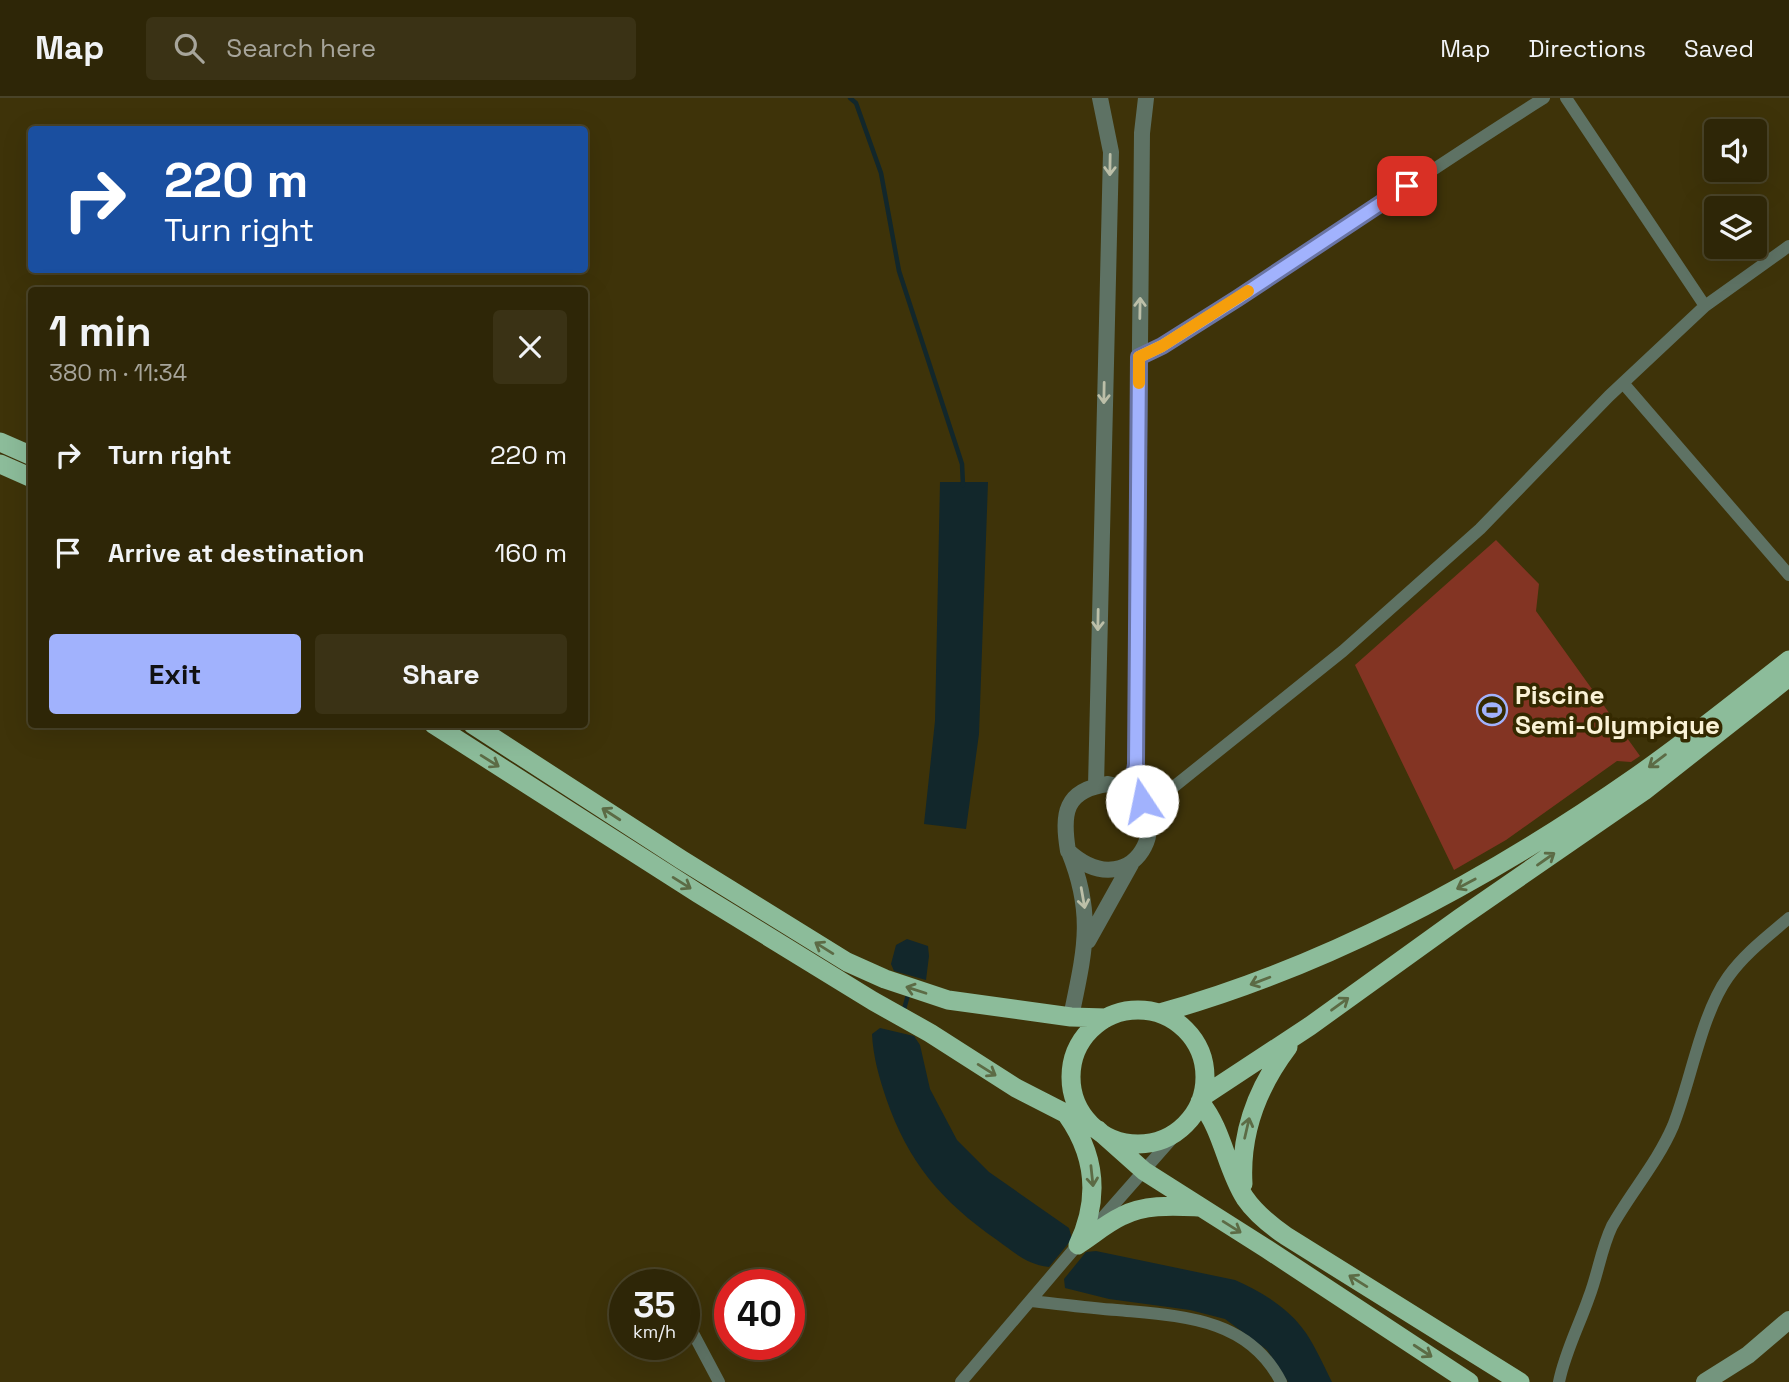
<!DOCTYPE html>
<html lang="en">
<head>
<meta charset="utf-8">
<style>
	body { margin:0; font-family:"Space Grotesk",sans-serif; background:#3a3215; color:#f1f3f6; height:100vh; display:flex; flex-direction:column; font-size:26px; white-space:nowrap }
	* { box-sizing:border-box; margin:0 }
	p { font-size:23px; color:#a7a59b }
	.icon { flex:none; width:38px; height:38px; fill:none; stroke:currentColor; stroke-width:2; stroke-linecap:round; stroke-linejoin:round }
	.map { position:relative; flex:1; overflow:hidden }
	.panel { position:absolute; left:28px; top:189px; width:560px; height:441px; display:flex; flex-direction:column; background:#2e2607; border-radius:7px; box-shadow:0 7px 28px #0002,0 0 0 2px #494328 }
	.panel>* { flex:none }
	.guide { position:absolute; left:28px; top:28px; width:560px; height:147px; border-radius:7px; box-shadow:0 7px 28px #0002,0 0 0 2px #494328; background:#1a4fa0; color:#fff; overflow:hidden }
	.tools { position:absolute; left:1704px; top:21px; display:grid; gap:14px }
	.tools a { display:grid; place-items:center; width:63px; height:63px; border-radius:7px; background:#2e2607; box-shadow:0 7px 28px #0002,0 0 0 2px #494328; font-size:35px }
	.speed { position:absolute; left:609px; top:1171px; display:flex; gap:14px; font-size:35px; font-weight:700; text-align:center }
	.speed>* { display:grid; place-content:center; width:91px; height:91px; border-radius:50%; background:#2e2607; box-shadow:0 7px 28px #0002,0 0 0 2px #494328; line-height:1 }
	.speed small { font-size:18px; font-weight:400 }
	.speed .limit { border:10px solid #d22; background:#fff; color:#111 }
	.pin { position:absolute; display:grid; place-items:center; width:60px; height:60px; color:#fff; margin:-30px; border-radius:14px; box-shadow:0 4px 10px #0006 }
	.me { position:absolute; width:77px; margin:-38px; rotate:349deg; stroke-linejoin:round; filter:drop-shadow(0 0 5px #0008) }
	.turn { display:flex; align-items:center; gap:24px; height:147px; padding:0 21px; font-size:32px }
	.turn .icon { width:91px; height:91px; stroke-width:2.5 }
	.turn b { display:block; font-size:49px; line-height:60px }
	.round { display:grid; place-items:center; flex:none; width:74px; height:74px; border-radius:7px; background:#3a3215 }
	.headline { display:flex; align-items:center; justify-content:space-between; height:119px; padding:0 21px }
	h1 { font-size:42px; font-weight:600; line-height:52px }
	.cta { display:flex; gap:14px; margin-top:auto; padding:14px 21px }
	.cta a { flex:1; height:80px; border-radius:7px; background:#a1b2fd; color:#111; font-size:28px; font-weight:600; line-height:80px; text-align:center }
	.cta a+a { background:#3a3215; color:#f1f3f6 }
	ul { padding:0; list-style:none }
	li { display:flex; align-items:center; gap:21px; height:98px; padding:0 21px }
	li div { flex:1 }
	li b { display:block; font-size:26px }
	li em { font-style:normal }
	header { display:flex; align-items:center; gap:42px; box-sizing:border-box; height:98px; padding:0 35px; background:#2e2607; border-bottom:2px solid #494328 }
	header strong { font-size:33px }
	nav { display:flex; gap:38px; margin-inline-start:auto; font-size:24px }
	.search { width:490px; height:63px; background:#3a3215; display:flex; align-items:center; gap:18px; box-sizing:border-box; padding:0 24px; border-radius:7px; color:#a7a59b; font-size:26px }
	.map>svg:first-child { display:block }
	.green { fill:#833423 }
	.water { fill:#12272b }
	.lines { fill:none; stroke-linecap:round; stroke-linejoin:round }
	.stream { stroke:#12272b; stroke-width:4.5 }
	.minor { stroke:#5e7264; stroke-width:12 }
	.tertiary { stroke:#5e7264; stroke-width:16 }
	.secondary { stroke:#74957e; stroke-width:18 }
	.trunk { stroke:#8cbc9a; stroke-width:19 }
	.oneway { stroke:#bcbfa8 }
	.oneway2 { stroke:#5c6b45 }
	.route-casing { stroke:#6974a4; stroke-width:18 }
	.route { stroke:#a1b2fd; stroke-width:12 }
	.slow { stroke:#f59e0b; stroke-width:12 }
	.labels { text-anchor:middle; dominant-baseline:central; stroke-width:7; stroke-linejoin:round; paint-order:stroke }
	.poi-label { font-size:26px; font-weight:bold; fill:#faf2d6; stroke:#342900; text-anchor:start }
</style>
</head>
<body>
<header>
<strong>Map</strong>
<div class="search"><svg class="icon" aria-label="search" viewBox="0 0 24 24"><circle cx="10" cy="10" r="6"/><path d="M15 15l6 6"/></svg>Search here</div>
<nav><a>Map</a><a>Directions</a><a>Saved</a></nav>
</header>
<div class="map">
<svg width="1789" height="1284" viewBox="0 0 1789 1284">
	<rect width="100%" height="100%" fill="#3e3309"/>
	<path class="green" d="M 1496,442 L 1539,486 L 1536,513 L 1640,658 L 1631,664 L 1617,663 L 1506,742 L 1454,772 L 1355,567 Z"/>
	<path class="water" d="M 940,384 L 988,384 L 979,636 L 966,731 L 924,726 L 935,623 Z
		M 907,841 L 928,848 L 929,858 L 926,882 L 894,873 L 891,866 L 896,847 Z
		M 880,930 L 914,938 L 920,947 L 930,991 L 957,1042 L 989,1074 L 1069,1130 L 1072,1141 L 1049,1169 C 1026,1166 1015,1155 997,1142 C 941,1103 908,1064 886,1000 C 879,979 873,958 872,936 Z
		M 1096,1153 L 1235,1182 C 1261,1193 1290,1211 1306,1235 C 1316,1250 1324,1268 1332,1284 L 1288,1284 L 1267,1252 L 1225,1221 L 1190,1212 L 1109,1201 L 1065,1190 L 1064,1181 L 1086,1154 Z"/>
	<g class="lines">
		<path class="stream" d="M 850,0 L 856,5 L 881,75 L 899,173 L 962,366 L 963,387
			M 903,915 L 909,893"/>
		<path class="minor" d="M 1566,0 L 1705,208
			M 1139,259 C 1182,238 1222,210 1262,184 C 1357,124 1449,59 1544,0
			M 1623,285 L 1789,477
			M 1149,719 L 1171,691 L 1343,553 L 1480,431 L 1609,298 L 1705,208 L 1789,148
			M 1096,1127 L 1184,1027
			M 1031,1203 C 1059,1206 1088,1210 1117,1212 C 1180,1218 1248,1219 1281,1284
			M 694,1237 L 719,1284
			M 961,1284 L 1081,1143
			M 1559,1284 C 1565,1254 1579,1228 1589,1199 C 1598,1176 1601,1151 1612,1128 C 1631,1094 1657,1065 1673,1028 C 1691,983 1701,917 1728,879 C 1744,856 1768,838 1789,820"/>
		<path class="tertiary" d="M 1108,686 C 1189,701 1137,816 1068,753 C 1062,716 1064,692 1108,686 Z
			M 1096,688 L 1111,54 L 1100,0
			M 1132,694 L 1136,666 L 1142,35 L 1146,0
			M 1069,754 C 1095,818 1084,855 1071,919
			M 1088,843 L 1131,766"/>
		<path class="secondary" d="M 1705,1284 L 1748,1257 L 1789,1222"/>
		<path class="trunk" d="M 0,344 L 32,358
			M 0,366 L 32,380
			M 433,626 L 699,796 L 873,903 L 930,935 L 1016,990 L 1098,1032 L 1144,1073 L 1267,1151 L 1469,1284
			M 472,626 L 682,762 L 847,864 L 885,881 L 948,902 L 1071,919 L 1106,920
			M1071 979a67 67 0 1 1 134 0a67 67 0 1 1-134 0Z
			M 1160,915 C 1332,867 1491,780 1637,678 C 1689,642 1739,601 1789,562
			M 1202,999 L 1310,928 L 1460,820 L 1644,693 L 1789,579
			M 1200,1004 C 1223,1032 1226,1070 1245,1100 C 1256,1116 1270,1127 1286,1138 L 1520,1284
			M 1067,1017 C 1096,1058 1100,1101 1078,1147
			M 1243,1086 C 1240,1035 1257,990 1288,949
			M 1079,1146 C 1093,1137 1107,1125 1122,1118 C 1146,1106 1173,1108 1200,1109"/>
	</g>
	<defs><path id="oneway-shaft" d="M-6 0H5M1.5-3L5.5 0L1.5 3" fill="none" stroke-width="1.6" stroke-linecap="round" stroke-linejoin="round" transform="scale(1.75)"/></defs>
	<g class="oneway">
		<use href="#oneway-shaft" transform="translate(1110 67) rotate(91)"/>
		<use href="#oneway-shaft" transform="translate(1140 210) rotate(-89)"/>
		<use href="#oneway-shaft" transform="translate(1104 295) rotate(91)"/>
		<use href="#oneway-shaft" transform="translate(1098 522) rotate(91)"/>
		<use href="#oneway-shaft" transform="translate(1083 800) rotate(80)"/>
	</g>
	<g class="oneway2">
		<use href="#oneway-shaft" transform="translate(490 663) rotate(32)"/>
		<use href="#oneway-shaft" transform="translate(1657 663) rotate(143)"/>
		<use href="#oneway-shaft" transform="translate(611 716) rotate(-147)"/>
		<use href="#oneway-shaft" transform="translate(1546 761) rotate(-35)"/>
		<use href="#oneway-shaft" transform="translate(682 785) rotate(32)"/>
		<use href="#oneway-shaft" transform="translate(1466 786) rotate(152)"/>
		<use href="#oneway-shaft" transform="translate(824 850) rotate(-148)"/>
		<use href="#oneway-shaft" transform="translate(1260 883) rotate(159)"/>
		<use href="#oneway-shaft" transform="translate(916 892) rotate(-162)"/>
		<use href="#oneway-shaft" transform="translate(1340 906) rotate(-36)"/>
		<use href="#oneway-shaft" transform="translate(987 972) rotate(32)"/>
		<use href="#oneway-shaft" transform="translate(1247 1030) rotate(-77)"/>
		<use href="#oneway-shaft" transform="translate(1092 1078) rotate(84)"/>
		<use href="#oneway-shaft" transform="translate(1232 1129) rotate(32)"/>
		<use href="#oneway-shaft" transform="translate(1358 1183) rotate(-148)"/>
		<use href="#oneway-shaft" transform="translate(1423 1253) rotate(33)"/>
	</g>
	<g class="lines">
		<g class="route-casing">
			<path id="route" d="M 1142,703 L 1132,694 L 1136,666 L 1139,259 L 1162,248 L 1238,200 L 1407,88"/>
		</g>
		<use href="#route" class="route"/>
		<path class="slow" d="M 1139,285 L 1139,259 L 1162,248 L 1248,193"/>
	</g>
	<defs>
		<g id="stadium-ring" transform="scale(1.575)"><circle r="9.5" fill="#342900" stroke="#a1b2fd" stroke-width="1.5"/><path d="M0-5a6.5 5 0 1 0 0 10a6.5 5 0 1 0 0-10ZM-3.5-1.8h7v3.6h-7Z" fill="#a1b2fd"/></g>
	</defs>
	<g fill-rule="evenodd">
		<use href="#stadium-ring" x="1492" y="612"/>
	</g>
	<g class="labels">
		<g class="poi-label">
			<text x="1515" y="597">Piscine<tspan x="1515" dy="30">Semi-Olympique</tspan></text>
		</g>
	</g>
</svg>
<div class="tools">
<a><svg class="icon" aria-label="sound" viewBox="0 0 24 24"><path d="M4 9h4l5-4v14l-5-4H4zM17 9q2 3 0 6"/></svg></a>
<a><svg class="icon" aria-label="layers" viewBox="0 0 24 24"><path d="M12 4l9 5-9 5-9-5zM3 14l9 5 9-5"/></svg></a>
</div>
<div class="speed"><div>35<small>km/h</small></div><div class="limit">40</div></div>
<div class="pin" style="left:1407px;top:88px;background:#d93025"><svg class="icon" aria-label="arrive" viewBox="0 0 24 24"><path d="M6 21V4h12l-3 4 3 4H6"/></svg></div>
<svg class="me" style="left:1142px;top:703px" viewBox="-20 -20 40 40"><circle r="19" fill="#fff"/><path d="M0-13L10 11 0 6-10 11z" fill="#a1b2fd"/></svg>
<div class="guide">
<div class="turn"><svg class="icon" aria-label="right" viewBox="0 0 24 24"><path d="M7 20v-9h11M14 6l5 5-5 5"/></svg><div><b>220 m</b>Turn right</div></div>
</div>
<section class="panel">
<div class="headline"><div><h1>1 min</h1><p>380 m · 11:34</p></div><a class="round"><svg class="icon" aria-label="close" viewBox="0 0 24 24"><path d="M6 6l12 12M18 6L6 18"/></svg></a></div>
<ul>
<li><svg class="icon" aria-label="right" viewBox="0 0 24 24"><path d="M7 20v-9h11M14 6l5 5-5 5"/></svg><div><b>Turn right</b></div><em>220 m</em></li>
<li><svg class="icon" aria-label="arrive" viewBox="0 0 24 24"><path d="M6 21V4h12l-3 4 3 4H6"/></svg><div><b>Arrive at destination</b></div><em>160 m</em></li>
</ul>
<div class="cta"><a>Exit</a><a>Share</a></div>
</section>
</div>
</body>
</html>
